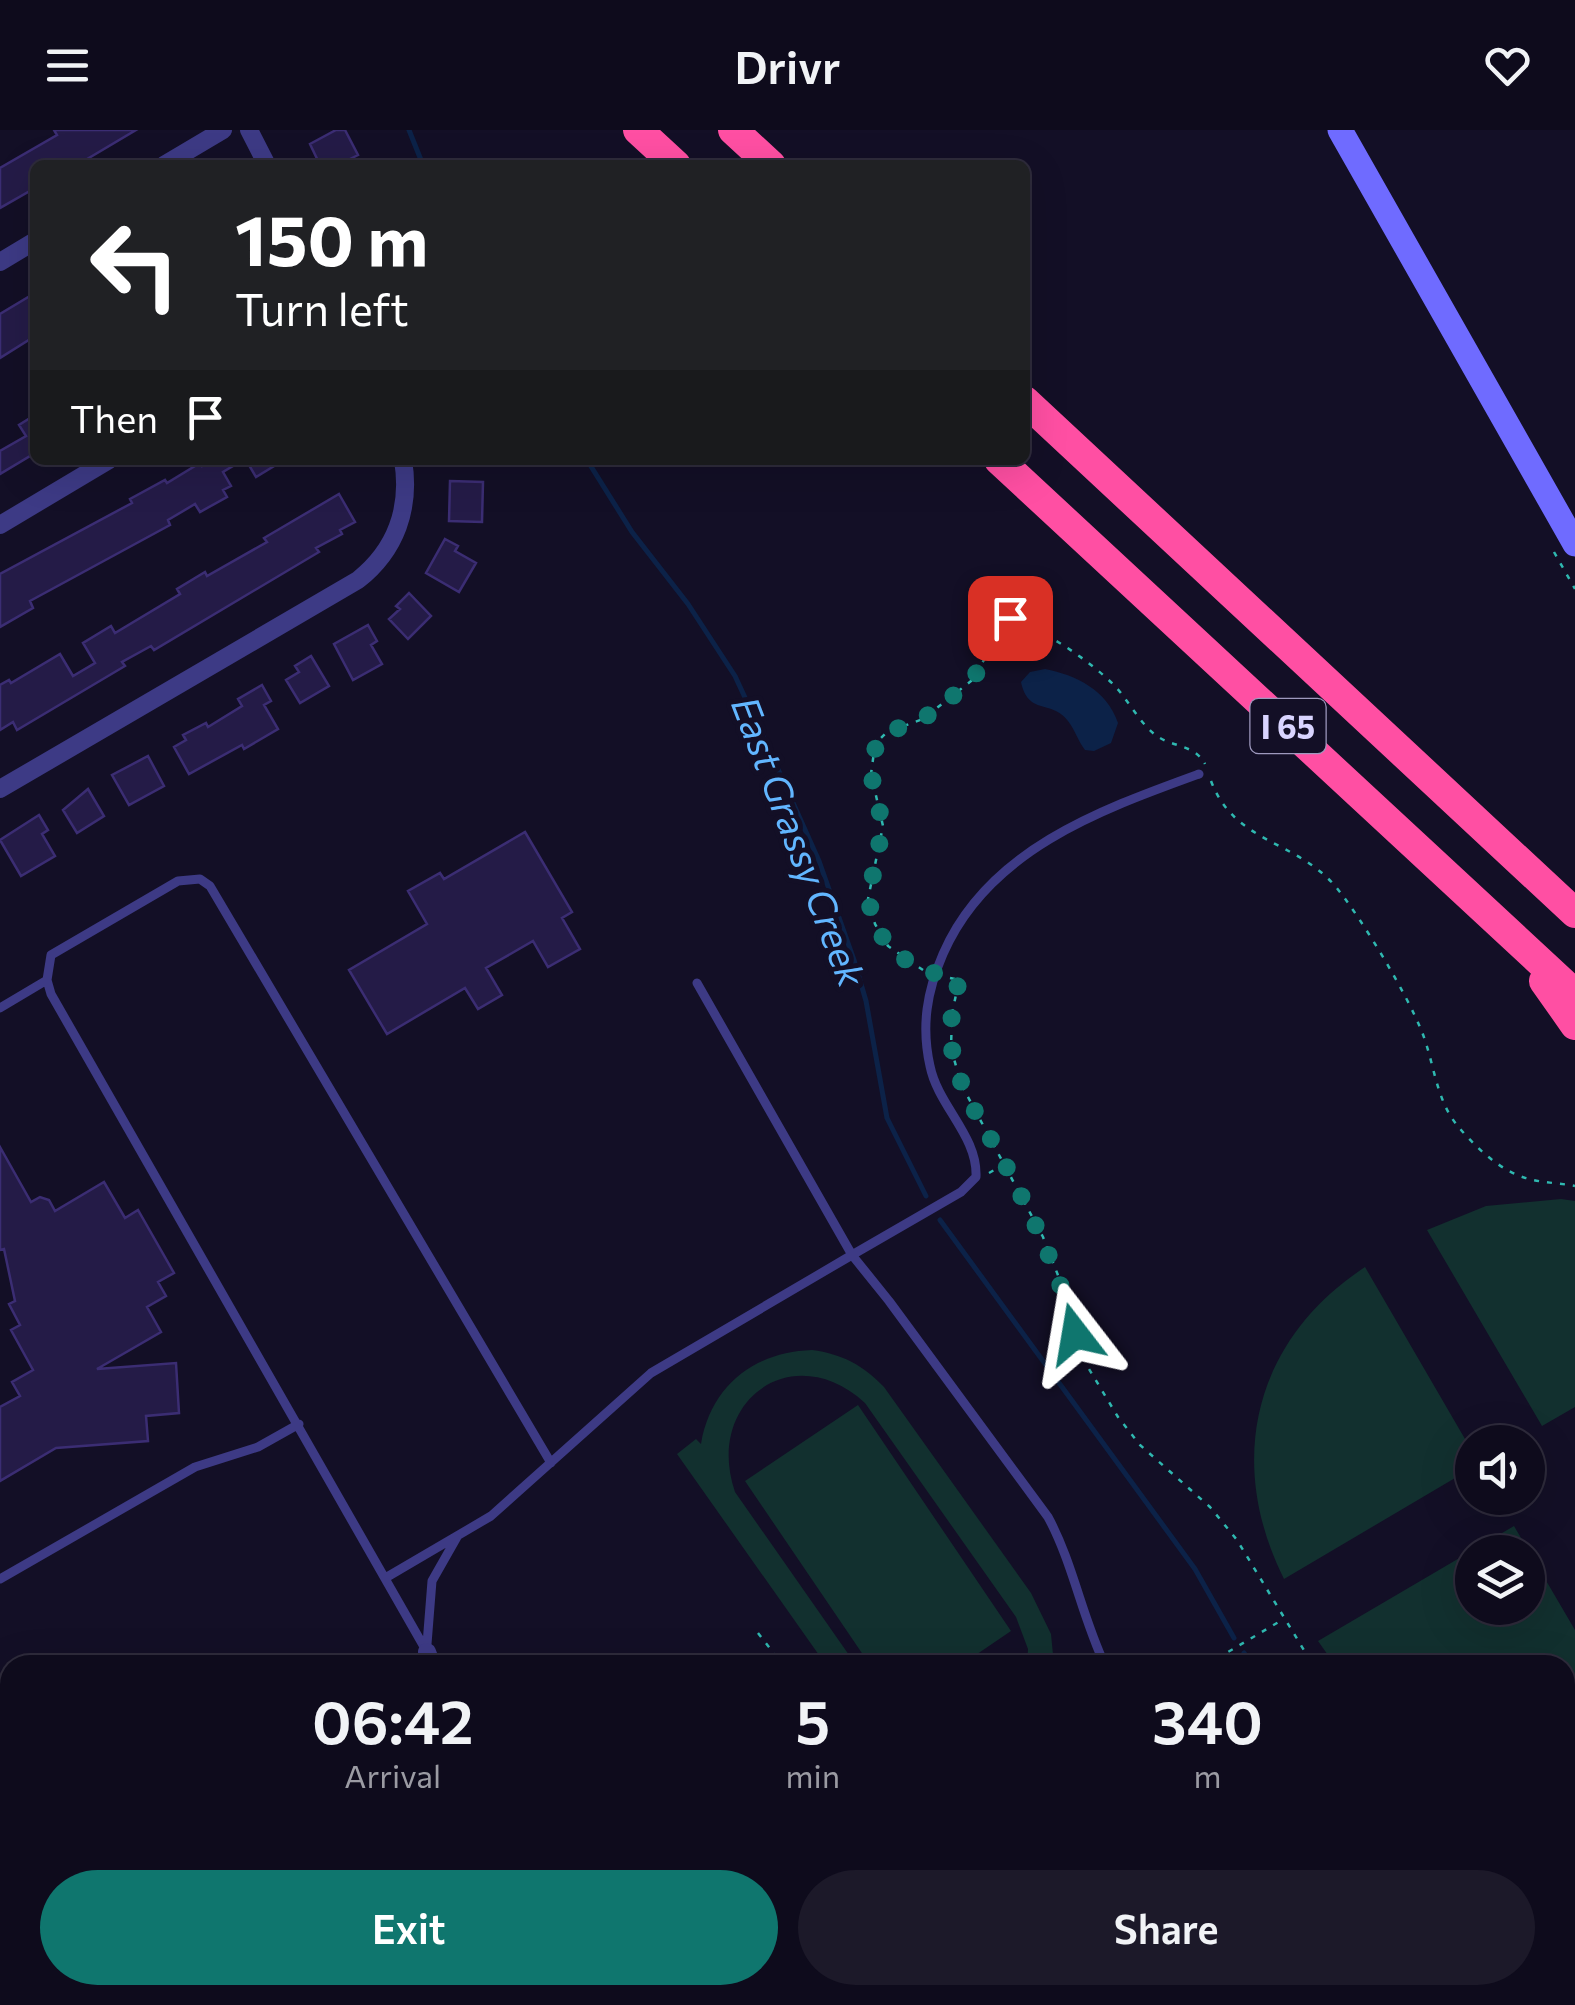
<!DOCTYPE html>
<html lang="en">
<head>
<meta charset="utf-8">
<style>
	body { margin:0; font-family:Commissioner,sans-serif; background:#1c1929; color:#f1f3f6; height:100vh; display:flex; flex-direction:column; font-size:38px; white-space:nowrap }
	* { box-sizing:border-box; margin:0 }
	p { font-size:32px; color:#9b9ba3 }
	.icon { flex:none; width:55px; height:55px; fill:none; stroke:currentColor; stroke-width:2; stroke-linecap:round; stroke-linejoin:round }
	.map { position:relative; flex:1; overflow:hidden }
	.details { position:absolute; left:0px; top:1525px; width:1575px; height:350px; display:flex; flex-direction:column; background:#0e0b1c; border-radius:30px 30px 0 0; box-shadow:0 10px 40px #0002,0 0 0 2px #2e2b3b }
	.details>* { flex:none }
	.hud { position:absolute; left:30px; top:30px; width:1000px; height:305px; border-radius:15px; box-shadow:0 10px 40px #0002,0 0 0 2px #2e2b3b; background:#202124; color:#fff; overflow:hidden }
	.buttons { position:absolute; left:1455px; top:1295px; display:grid; gap:20px }
	.buttons a { display:grid; place-items:center; width:90px; height:90px; border-radius:50%; background:#0e0b1c; box-shadow:0 10px 40px #0002,0 0 0 2px #2e2b3b; font-size:50px }
	.pin { position:absolute; display:grid; place-items:center; width:85px; height:85px; color:#fff; margin:-42px; border-radius:20px; box-shadow:0 5px 15px #0006 }
	.me { position:absolute; width:110px; margin:-55px; rotate:346deg; stroke-linejoin:round; filter:drop-shadow(0 0 8px #0008) }
	.turn { display:flex; align-items:center; gap:35px; height:210px; padding:0 40px; font-size:45px }
	.turn .icon { width:130px; height:130px; stroke-width:2.5 }
	.turn b { display:block; font-size:70px; line-height:85px }
	.then { display:flex; align-items:center; height:95px; padding:0 40px; background:#0003; gap:20px; font-size:38px }
	.eta { display:flex; justify-content:space-evenly; align-items:center; height:170px; text-align:center }
	.eta b { font-size:60px; font-weight:600; line-height:70px }
	.primary-button { display:flex; gap:20px; margin-top:auto; padding:20px 40px }
	.primary-button a { flex:1; height:115px; border-radius:60px; background:#0f766e; color:#fff; font-size:40px; font-weight:600; line-height:115px; text-align:center }
	.primary-button a+a { background:#1c1929; color:#f1f3f6 }
	header { display:flex; justify-content:space-between; align-items:center; height:130px; padding:0 40px; background:#0e0b1c; font-size:45px; font-weight:600 }
	.map>svg:first-child { display:block }
	.green { fill:#12302f; fill-rule:evenodd }
	.water { fill:#0c2248 }
	.lines { fill:none; stroke-linecap:round; stroke-linejoin:round }
	.stream { stroke:#0c2248; stroke-width:5 }
	.building { fill:#241b47; stroke:#3b2d73; stroke-width:2.5 }
	.path { stroke:#2fb8b0; stroke-width:2.5; stroke-dasharray:5 8; stroke-linecap:butt }
	.lane { stroke:#3d3a85; stroke-width:9 }
	.street { stroke:#3d3a85; stroke-width:18 }
	.secondary { stroke:#6f6bff; stroke-width:25 }
	.highway { stroke:#ff4fa3; stroke-width:30 }
	.route { stroke:#0f766e; stroke-width:18; stroke-dasharray:0 32.4 }
	.labels { text-anchor:middle; dominant-baseline:central; stroke-width:10; stroke-linejoin:round; paint-order:stroke }
	.shield { fill:#130f26; stroke:#9e99be; stroke-width:2.5 }
	.shield-label { font-size:32px; font-weight:bold; fill:#d9d4ff }
	.water-label { font-size:38px; font-style:italic; fill:#62b6ff; stroke:#130f26 }
</style>
</head>
<body>
<header><svg class="icon" aria-label="menu" viewBox="0 0 24 24"><path d="M4 6h16M4 12h16M4 18h16"/></svg>Drivr<svg class="icon" aria-label="heart" viewBox="0 0 24 24"><path d="M12 20l-8-8c-3-5 5-10 8-4 3-6 11-1 8 4z"/></svg></header>
<div class="map">
<svg width="1575" height="1875" viewBox="0 0 1575 1875">
	<rect width="100%" height="100%" fill="#130f26"/>
	<path class="green" d="M 1561,1069 L 1575,1071 L 1575,1277 L 1542,1296 L 1427,1100 L 1486,1076 Z
		M 1365,1137 L 1472,1321 L 1472,1338 L 1284,1449 C 1225,1331 1254,1210 1365,1137 Z
		M 812,1220 C 842,1224 863,1235 884,1257 L 1031,1463 L 1051,1504 L 1054,1535 L 1027,1535 L 1028,1519 L 1016,1487 L 865,1273 C 793,1207 704,1271 735,1362 L 856,1535 L 826,1535 L 677,1324 L 696,1309 L 701,1314 C 711,1255 755,1222 812,1220 Z
		M 858,1275 L 1011,1501 L 961,1535 L 870,1535 L 745,1351 Z
		M 1514,1396 L 1575,1500 L 1575,1615 L 1565,1617 L 1565,1535 L 1335,1535 L 1318,1511 ZM 1528,1422 L 1528,1478 L 1472,1478 L 1472,1422 Z"/>
	<path class="water" d="M 1045,539 C 1076,545 1107,560 1118,593 L 1111,613 L 1094,621 L 1085,620 C 1078,611 1075,600 1068,591 C 1052,569 1028,586 1021,552 L 1030,542 Z
		M 1374,1865 L 1418,1865 L 1429,1875 L 1381,1875 Z"/>
	<g class="lines">
		<path class="stream" d="M 409,0 L 423,35
			M 587,330 L 632,402 L 688,474 L 735,546 L 773,628 L 819,731 L 854,830 L 866,871 L 887,988 L 926,1066
			M 940,1090 L 1195,1439 L 1234,1508
			M 1244,1523 L 1253,1535
			M 1565,1846 L 1575,1856"/>
	</g>
	<path class="building" d="M 54,0 L 136,0 L 77,35 L 35,35 L 35,58 L 0,78 L 0,38 L 57,5 Z
		M 336,0 L 345,0 L 358,25 L 338,35 L 320,35 L 310,14 Z
		M 35,163 L 35,206 L 0,228 L 0,184 Z
		M 35,285 L 35,323 L 0,344 L 0,321 L 26,306 L 19,295 Z
		M 212,330 L 243,330 L 223,342 L 231,356 L 223,360 L 227,367 L 200,382 L 195,374 L 168,390 L 170,395 L 30,471 L 33,478 L 0,497 L 0,444 L 132,373 L 130,369 L 165,350 L 167,353 L 200,333 L 202,336 Z
		M 246,330 L 284,330 L 256,347 Z
		M 450,351 L 483,352 L 482,392 L 449,391 Z
		M 339,364 L 355,392 L 340,400 L 342,404 L 316,418 L 319,422 L 154,520 L 151,516 L 122,532 L 125,536 L 17,600 L 13,592 L 0,600 L 0,555 L 9,550 L 11,553 L 60,524 L 73,546 L 95,533 L 83,513 L 111,496 L 115,503 L 180,464 L 177,459 L 205,442 L 207,446 L 267,412 L 264,408 Z
		M 445,409 L 458,416 L 455,421 L 476,433 L 459,462 L 426,443 Z
		M 409,463 L 431,486 L 408,509 L 389,489 L 400,479 L 396,476 Z
		M 368,495 L 377,511 L 371,515 L 382,534 L 353,550 L 334,514 Z
		M 311,526 L 329,556 L 300,573 L 286,550 L 299,542 L 295,536 Z
		M 262,555 L 271,571 L 264,575 L 278,599 L 244,619 L 242,615 L 189,644 L 174,617 L 186,610 L 183,605 L 206,593 L 208,597 L 242,576 L 238,569 Z
		M 148,626 L 164,656 L 129,675 L 112,645 Z
		M 88,659 L 104,686 L 77,703 L 63,680 Z
		M 39,685 L 48,700 L 42,704 L 55,726 L 21,746 L 0,710 Z
		M 525,702 L 572,782 L 562,788 L 580,819 L 548,837 L 533,811 L 486,838 L 502,865 L 478,879 L 465,858 L 387,904 L 349,840 L 427,794 L 408,761 L 440,743 L 444,749 Z
		M 0,1017 L 31,1072 L 40,1067 L 49,1070 L 55,1081 L 104,1052 L 125,1088 L 138,1080 L 174,1143 L 158,1152 L 166,1166 L 147,1177 L 161,1202 L 97,1239 L 176,1233 L 179,1283 L 146,1286 L 148,1311 L 56,1318 L 0,1351 L 0,1277 L 20,1266 L 12,1252 L 33,1240 L 11,1200 L 20,1195 L 9,1174 L 15,1171 L 4,1119 L 0,1120 Z"/>
	<g class="lines">
		<path class="path" d="M 1554,422 L 1575,459
			M 1211,651 C 1235,714 1295,709 1336,757 C 1362,789 1407,864 1422,902 C 1434,932 1436,970 1457,995 C 1475,1017 1501,1042 1529,1049 C 1544,1053 1560,1053 1575,1056
			M 923,840 L 888,816 L 875,794 L 868,769 L 883,696 L 871,644 L 874,622 L 879,610 L 887,602 L 923,589 L 971,551 L 1010,488 C 1048,503 1085,527 1114,555 C 1128,570 1138,590 1153,603 C 1170,618 1194,613 1205,634
			M 950,848 L 959,850 L 952,884 L 951,918 L 961,954 L 1043,1107 L 1063,1158 L 1075,1204 L 1089,1239 L 1118,1287 L 1140,1315 L 1210,1377 L 1237,1410 L 1313,1535
			M 989,1043 L 1003,1035
			M 758,1503 L 783,1535
			M 1206,1535 L 1282,1490
			M 1565,1633 L 1575,1630
			M 764,1865 L 769,1875
			M 1156,1865 L 1162,1875
			M 743,1867 L 747,1865
			M 624,1875 L 641,1865
			M 1113,1875 L 1130,1865"/>
		<path class="lane" d="M 697,853 L 852,1125 L 961,1062 L 976,1047 C 978,1006 938,976 930,936 C 921,896 927,861 943,824 C 988,720 1100,680 1199,644
			M 0,878 L 47,850
			M 387,1447 L 491,1386 L 651,1243 L 852,1125 L 889,1171 L 1048,1387 C 1073,1433 1082,1487 1105,1535
			M 0,1449 L 195,1337 L 258,1317 L 299,1294
			M 427,1514 L 432,1451 L 457,1407
			M 427,1522 L 51,864 L 47,850 L 51,825 L 178,751 L 200,749 L 210,756 L 551,1333
			M 0,1596 L 10,1613
			M 159,1865 L 165,1875
			M 372,1865 L 378,1875
			M 1300,1865 L 1305,1875
			M 686,1875 L 703,1865"/>
		<path class="street" d="M 249,0 L 267,35
			M 164,35 L 223,0
			M 0,132 L 35,111
			M 0,395 L 109,330
			M 0,659 L 358,450 C 396,420 411,378 403,330
			M 427,1522 L 432,1535
			M 199,1875 L 215,1865"/>
		<path class="secondary" d="M 1340,0 L 1575,414"/>
		<path class="highway" d="M 638,0 L 676,35
			M 733,0 L 771,35
			M 1025,271 L 1575,783
			M 999,330 L 1575,864
			M 1544,851 L 1575,895"/>
	</g>
	<g class="lines">
		<path class="route" d="M 1010,488 L 971,552 L 923,589 L 888,602 L 879,610 L 874,622 L 871,644 L 883,696 L 868,769 L 875,794 L 888,816 L 906,830 L 920,839 L 959,850 C 954,872 948,896 952,919 C 959,962 984,995 1004,1032 C 1033,1088 1060,1142 1075,1204"/>
	</g>
	<g class="labels">
		<rect class="shield" x="1250.5" y="569" width="75" height="54" rx="8"/>
		<g class="shield-label">
			<text x="1288" y="596">I 65</text>
		</g>
		<g class="water-label">
			<text transform="translate(800 711) rotate(69)">East Grassy Creek</text>
		</g>
	</g>
</svg>
<div class="buttons">
<a><svg class="icon" aria-label="sound" viewBox="0 0 24 24"><path d="M4 9h4l5-4v14l-5-4H4zM17 9q2 3 0 6"/></svg></a>
<a><svg class="icon" aria-label="layers" viewBox="0 0 24 24"><path d="M12 4l9 5-9 5-9-5zM3 14l9 5 9-5"/></svg></a>
</div>
<div class="pin" style="left:1010px;top:488px;background:#d93025"><svg class="icon" aria-label="arrive" viewBox="0 0 24 24"><path d="M6 21V4h12l-3 4 3 4H6"/></svg></div>
<svg class="me" style="left:1075px;top:1204px" viewBox="-20 -20 40 40"><path d="M0-17L14 15 0 8-14 15z" fill="#0f766e" stroke="#fff" stroke-width="4"/></svg>
<div class="hud">
<div class="turn"><svg class="icon" aria-label="left" viewBox="0 0 24 24"><path d="M17 20v-9H6M10 6l-5 5 5 5"/></svg><div><b>150 m</b>Turn left</div></div>
<div class="then">Then<svg class="icon" aria-label="arrive" viewBox="0 0 24 24"><path d="M6 21V4h12l-3 4 3 4H6"/></svg></div>
</div>
<section class="details">
<div class="eta">
<div><b>06:42</b><p>Arrival</p></div>
<div><b>5</b><p>min</p></div>
<div><b>340</b><p>m</p></div>
</div>
<div class="primary-button"><a>Exit</a><a>Share</a></div>
</section>
</div>
</body>
</html>
